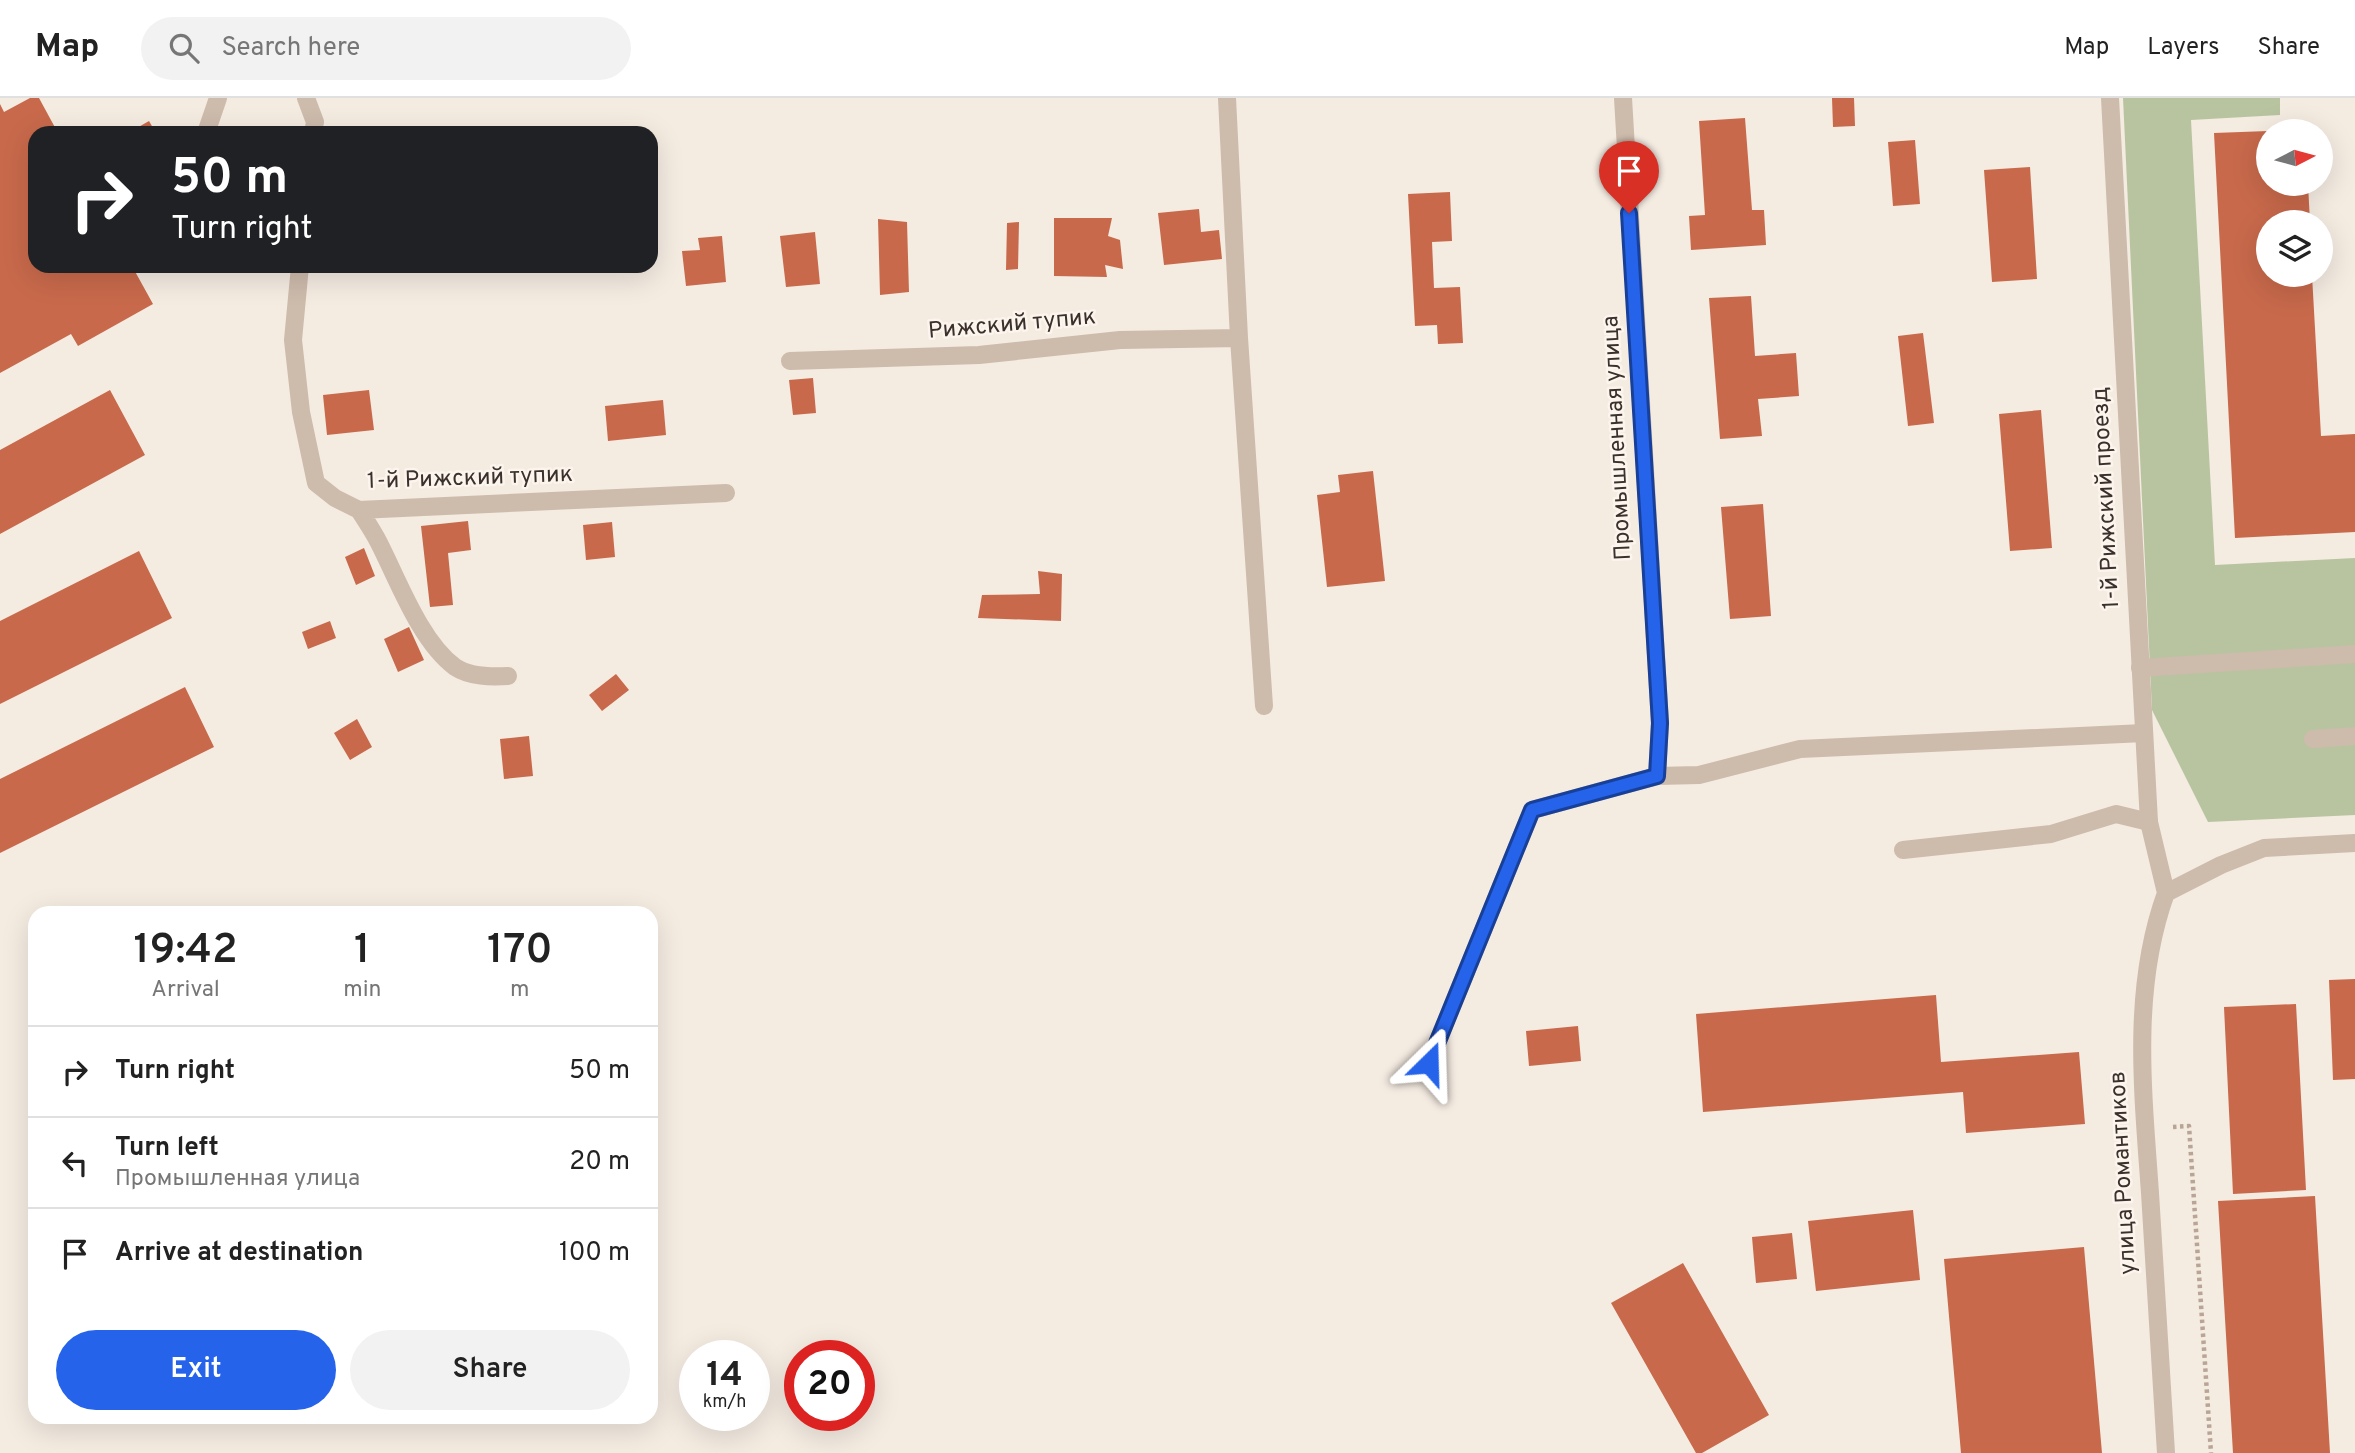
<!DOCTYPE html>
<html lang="en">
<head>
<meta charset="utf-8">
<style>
	body { margin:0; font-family:Overpass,sans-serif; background:#f2f2f2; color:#222; height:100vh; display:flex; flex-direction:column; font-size:26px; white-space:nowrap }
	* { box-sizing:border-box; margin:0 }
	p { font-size:23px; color:#767676 }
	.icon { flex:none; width:38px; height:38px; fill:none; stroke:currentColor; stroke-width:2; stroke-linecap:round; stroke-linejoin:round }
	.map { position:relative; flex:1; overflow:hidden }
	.side { position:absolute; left:28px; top:808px; width:630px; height:518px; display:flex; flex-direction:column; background:#fff; border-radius:21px; box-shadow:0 7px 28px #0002 }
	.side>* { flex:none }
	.hud { position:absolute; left:28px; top:28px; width:630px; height:147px; border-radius:21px; box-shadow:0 7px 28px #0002; background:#202124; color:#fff; overflow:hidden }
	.needle { width:46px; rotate:84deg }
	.tools { position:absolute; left:2256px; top:21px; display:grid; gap:14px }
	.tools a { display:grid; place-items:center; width:77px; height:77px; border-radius:50%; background:#fff; box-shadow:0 7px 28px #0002; font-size:35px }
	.speed { position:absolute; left:679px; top:1242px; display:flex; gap:14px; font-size:35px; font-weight:700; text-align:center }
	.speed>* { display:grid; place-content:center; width:91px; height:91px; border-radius:50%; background:#fff; box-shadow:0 7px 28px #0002; line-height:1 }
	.speed small { font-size:18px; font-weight:400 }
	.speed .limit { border:10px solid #d22; background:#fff; color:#111 }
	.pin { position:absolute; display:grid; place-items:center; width:60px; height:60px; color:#fff; margin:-72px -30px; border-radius:50% 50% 50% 0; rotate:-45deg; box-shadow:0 0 7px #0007 }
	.pin .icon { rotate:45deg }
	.me { position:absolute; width:77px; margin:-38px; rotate:22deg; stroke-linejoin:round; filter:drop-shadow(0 0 5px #0008) }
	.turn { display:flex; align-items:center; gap:24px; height:147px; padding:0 28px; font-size:32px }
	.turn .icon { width:91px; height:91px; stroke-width:2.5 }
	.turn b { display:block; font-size:49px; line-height:60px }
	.eta { display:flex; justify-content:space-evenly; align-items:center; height:119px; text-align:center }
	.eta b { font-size:42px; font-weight:600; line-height:49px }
	.action { display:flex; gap:14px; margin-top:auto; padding:14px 28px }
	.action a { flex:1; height:80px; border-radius:42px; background:#2563eb; color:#fff; font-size:28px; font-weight:600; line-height:80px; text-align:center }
	.action a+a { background:#f2f2f2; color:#222 }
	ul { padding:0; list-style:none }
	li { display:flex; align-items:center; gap:21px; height:91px; padding:0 28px; border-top:2px solid #e0e0e0 }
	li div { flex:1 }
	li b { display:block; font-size:26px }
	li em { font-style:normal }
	header { display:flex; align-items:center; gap:42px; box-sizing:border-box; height:98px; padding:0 35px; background:#fff; border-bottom:2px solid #e0e0e0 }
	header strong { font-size:33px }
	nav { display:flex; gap:38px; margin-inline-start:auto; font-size:24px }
	.search { width:490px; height:63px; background:#f2f2f2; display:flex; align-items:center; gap:18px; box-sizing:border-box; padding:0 24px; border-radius:38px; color:#767676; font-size:26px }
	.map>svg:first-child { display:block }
	.green { fill:#b8c4a0 }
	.building { fill:#c8694b }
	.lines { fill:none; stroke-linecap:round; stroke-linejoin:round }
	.path { stroke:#b9a596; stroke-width:4.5; stroke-dasharray:3.5 3.5; stroke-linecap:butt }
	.lane { stroke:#cdbbac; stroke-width:18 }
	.street { stroke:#cdbbac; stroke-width:18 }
	.route-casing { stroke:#184099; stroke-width:18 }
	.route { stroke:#2563eb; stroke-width:12 }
	.labels { text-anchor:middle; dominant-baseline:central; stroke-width:5; stroke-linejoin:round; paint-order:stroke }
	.street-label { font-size:23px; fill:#3b302b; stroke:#fbf5ee }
</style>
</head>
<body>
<header>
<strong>Map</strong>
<div class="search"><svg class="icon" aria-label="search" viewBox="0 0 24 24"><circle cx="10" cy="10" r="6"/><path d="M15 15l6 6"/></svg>Search here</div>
<nav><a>Map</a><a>Layers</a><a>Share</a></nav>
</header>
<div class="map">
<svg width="2355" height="1355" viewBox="0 0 2355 1355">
	<rect width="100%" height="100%" fill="#f4ebe1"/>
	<path class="green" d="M 2123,0 L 2280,0 L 2280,17 L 2191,22 L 2215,467 L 2355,460 L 2355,717 L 2208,724 L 2152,612 Z"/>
	<path class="building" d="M 30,0 L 39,0 L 58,35 L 35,35 L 35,168 L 132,168 L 153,206 L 78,248 L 71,236 L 0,275 L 0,6 L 4,14 Z
		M 1832,0 L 1854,0 L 1855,28 L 1833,29 Z
		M 1745,20 L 1752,112 L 1764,112 L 1766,147 L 1691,152 L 1689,118 L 1705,117 L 1699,23 Z
		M 149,23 L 156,35 L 128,35 Z
		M 2268,33 L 2268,86 L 2308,86 L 2310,124 L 2268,124 L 2268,177 L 2312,177 L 2321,338 L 2355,336 L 2355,434 L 2235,440 L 2214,35 Z
		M 1915,42 L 1920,106 L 1893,108 L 1888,44 Z
		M 2030,69 L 2037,181 L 1992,184 L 1984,72 Z
		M 1450,94 L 1452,143 L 1432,144 L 1434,190 L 1460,189 L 1463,245 L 1438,246 L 1437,227 L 1415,228 L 1408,96 Z
		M 1199,111 L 1201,134 L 1219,132 L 1222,161 L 1164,167 L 1158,115 Z
		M 1054,120 L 1112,120 L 1108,138 L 1120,142 L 1123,171 L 1105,167 L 1107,179 L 1054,178 Z
		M 878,121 L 907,124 L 909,194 L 880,197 Z
		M 1019,124 L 1018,171 L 1006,172 L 1007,125 Z
		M 815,134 L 820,186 L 786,189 L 780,138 Z
		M 722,138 L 726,184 L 686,188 L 682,153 L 700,152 L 698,140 Z
		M 1751,198 L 1755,258 L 1796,255 L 1799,298 L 1758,301 L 1762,338 L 1720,341 L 1709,200 Z
		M 1923,235 L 1934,325 L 1908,328 L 1898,238 Z
		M 813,280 L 816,315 L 793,317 L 789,282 Z
		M 110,292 L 145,357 L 0,436 L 0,352 Z
		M 369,292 L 374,332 L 327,337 L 323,297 Z
		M 663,302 L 666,337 L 608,343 L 605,308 Z
		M 2041,312 L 2052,450 L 2010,453 L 1999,316 Z
		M 1373,373 L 1385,483 L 1327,489 L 1317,397 L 1340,394 L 1338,377 Z
		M 1763,406 L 1771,518 L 1730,521 L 1721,409 Z
		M 468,423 L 471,452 L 448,455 L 453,507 L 430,509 L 421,428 Z
		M 612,424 L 615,459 L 586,462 L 583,427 Z
		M 364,450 L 375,478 L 356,487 L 345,459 Z
		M 139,453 L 172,520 L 0,606 L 0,523 Z
		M 1038,473 L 1062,476 L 1061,523 L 978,520 L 982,497 L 1040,496 Z
		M 330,523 L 336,540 L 308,551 L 302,534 Z
		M 409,529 L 424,562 L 398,574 L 384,541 Z
		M 616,576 L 629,592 L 602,613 L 589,597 Z
		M 185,589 L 214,649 L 0,755 L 0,681 Z
		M 357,621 L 372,649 L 350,662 L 334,635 Z
		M 529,638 L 533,678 L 504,681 L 500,641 Z
		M 2355,881 L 2355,981 L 2333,982 L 2329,882 Z
		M 1936,897 L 1941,964 L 2079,954 L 2085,1026 L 1966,1035 L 1963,994 L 1703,1014 L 1696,916 Z
		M 2296,906 L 2306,1092 L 2233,1096 L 2224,909 Z
		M 1578,928 L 1581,963 L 1529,968 L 1526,933 Z
		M 2315,1098 L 2330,1355 L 2233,1355 L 2218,1103 Z
		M 1913,1112 L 1920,1182 L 1816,1193 L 1808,1123 Z
		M 1792,1135 L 1797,1181 L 1756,1185 L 1752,1139 Z
		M 2084,1149 L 2102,1355 L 1961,1355 L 1944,1161 Z
		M 1683,1165 L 1769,1317 L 1702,1355 L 1696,1355 L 1611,1205 Z"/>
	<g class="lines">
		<path class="path" d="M 2173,1029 L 2189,1028 L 2211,1355"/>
		<path class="lane" d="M 306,0 L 315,24 L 313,35
			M 1227,0 L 1239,240 L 1264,608
			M 206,35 L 218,0
			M 300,168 L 293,242 L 301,314 L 316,385 L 335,400 L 359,412 L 726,395
			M 790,263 L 979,257 L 1120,242 L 1239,240
			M 359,412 C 366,423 373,433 379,445 C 398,482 420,543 455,569 C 470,579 491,579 508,578
			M 2140,570 L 2355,556
			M 2313,641 L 2355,638
			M 1903,752 L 2051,736 L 2116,716 L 2149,724
			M 1429,965 L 1532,712 L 1657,678 L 1699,677 L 1800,651 L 2144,635"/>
		<path class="street" d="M 1623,0 L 1660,625 L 1657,678
			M 2110,0 L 2149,724 L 2166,795
			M 2166,795 L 2221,767 L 2264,750 L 2355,745
			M 2166,1355 C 2161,1268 2155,1182 2150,1095 C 2143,994 2131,891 2166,795"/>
	</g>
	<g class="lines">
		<g class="route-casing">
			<path id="route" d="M 1429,965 L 1532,712 L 1657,678 L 1660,625 L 1629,115"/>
		</g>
		<use href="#route" class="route"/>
	</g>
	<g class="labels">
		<g class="street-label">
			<text transform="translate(1012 227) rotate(-5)">Рижский тупик</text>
			<text transform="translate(1618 340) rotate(-93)">Промышленная улица</text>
			<text transform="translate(470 381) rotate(-2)">1-й Рижский тупик</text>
			<text transform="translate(2107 400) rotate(-93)">1-й Рижский проезд</text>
			<text transform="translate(2124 1075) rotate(-93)">улица Романтиков</text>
		</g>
	</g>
</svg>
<div class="tools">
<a><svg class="needle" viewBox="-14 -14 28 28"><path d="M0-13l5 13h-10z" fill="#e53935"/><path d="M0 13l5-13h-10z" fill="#767676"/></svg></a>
<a><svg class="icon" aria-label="layers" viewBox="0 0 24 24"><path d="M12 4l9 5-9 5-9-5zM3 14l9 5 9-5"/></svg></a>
</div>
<div class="speed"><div>14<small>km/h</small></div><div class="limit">20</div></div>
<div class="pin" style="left:1629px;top:115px;background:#d93025"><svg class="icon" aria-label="arrive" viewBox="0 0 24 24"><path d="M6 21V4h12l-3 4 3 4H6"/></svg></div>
<svg class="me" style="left:1429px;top:965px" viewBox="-20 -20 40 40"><path d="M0-17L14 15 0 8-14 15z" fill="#2563eb" stroke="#fff" stroke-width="4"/></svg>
<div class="hud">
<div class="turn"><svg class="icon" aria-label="right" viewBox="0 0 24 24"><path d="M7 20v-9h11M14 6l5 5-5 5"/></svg><div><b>50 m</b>Turn right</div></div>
</div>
<section class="side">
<div class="eta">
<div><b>19:42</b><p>Arrival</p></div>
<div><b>1</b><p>min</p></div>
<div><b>170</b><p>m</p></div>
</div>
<ul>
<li><svg class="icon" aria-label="right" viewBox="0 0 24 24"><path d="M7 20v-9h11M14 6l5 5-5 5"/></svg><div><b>Turn right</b></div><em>50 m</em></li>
<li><svg class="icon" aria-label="left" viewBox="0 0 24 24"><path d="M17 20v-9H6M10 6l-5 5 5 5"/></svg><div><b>Turn left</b><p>Промышленная улица</p></div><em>20 m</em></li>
<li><svg class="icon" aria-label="arrive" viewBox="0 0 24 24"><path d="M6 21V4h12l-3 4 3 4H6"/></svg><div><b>Arrive at destination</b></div><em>100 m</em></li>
</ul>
<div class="action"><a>Exit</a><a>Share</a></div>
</section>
</div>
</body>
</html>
